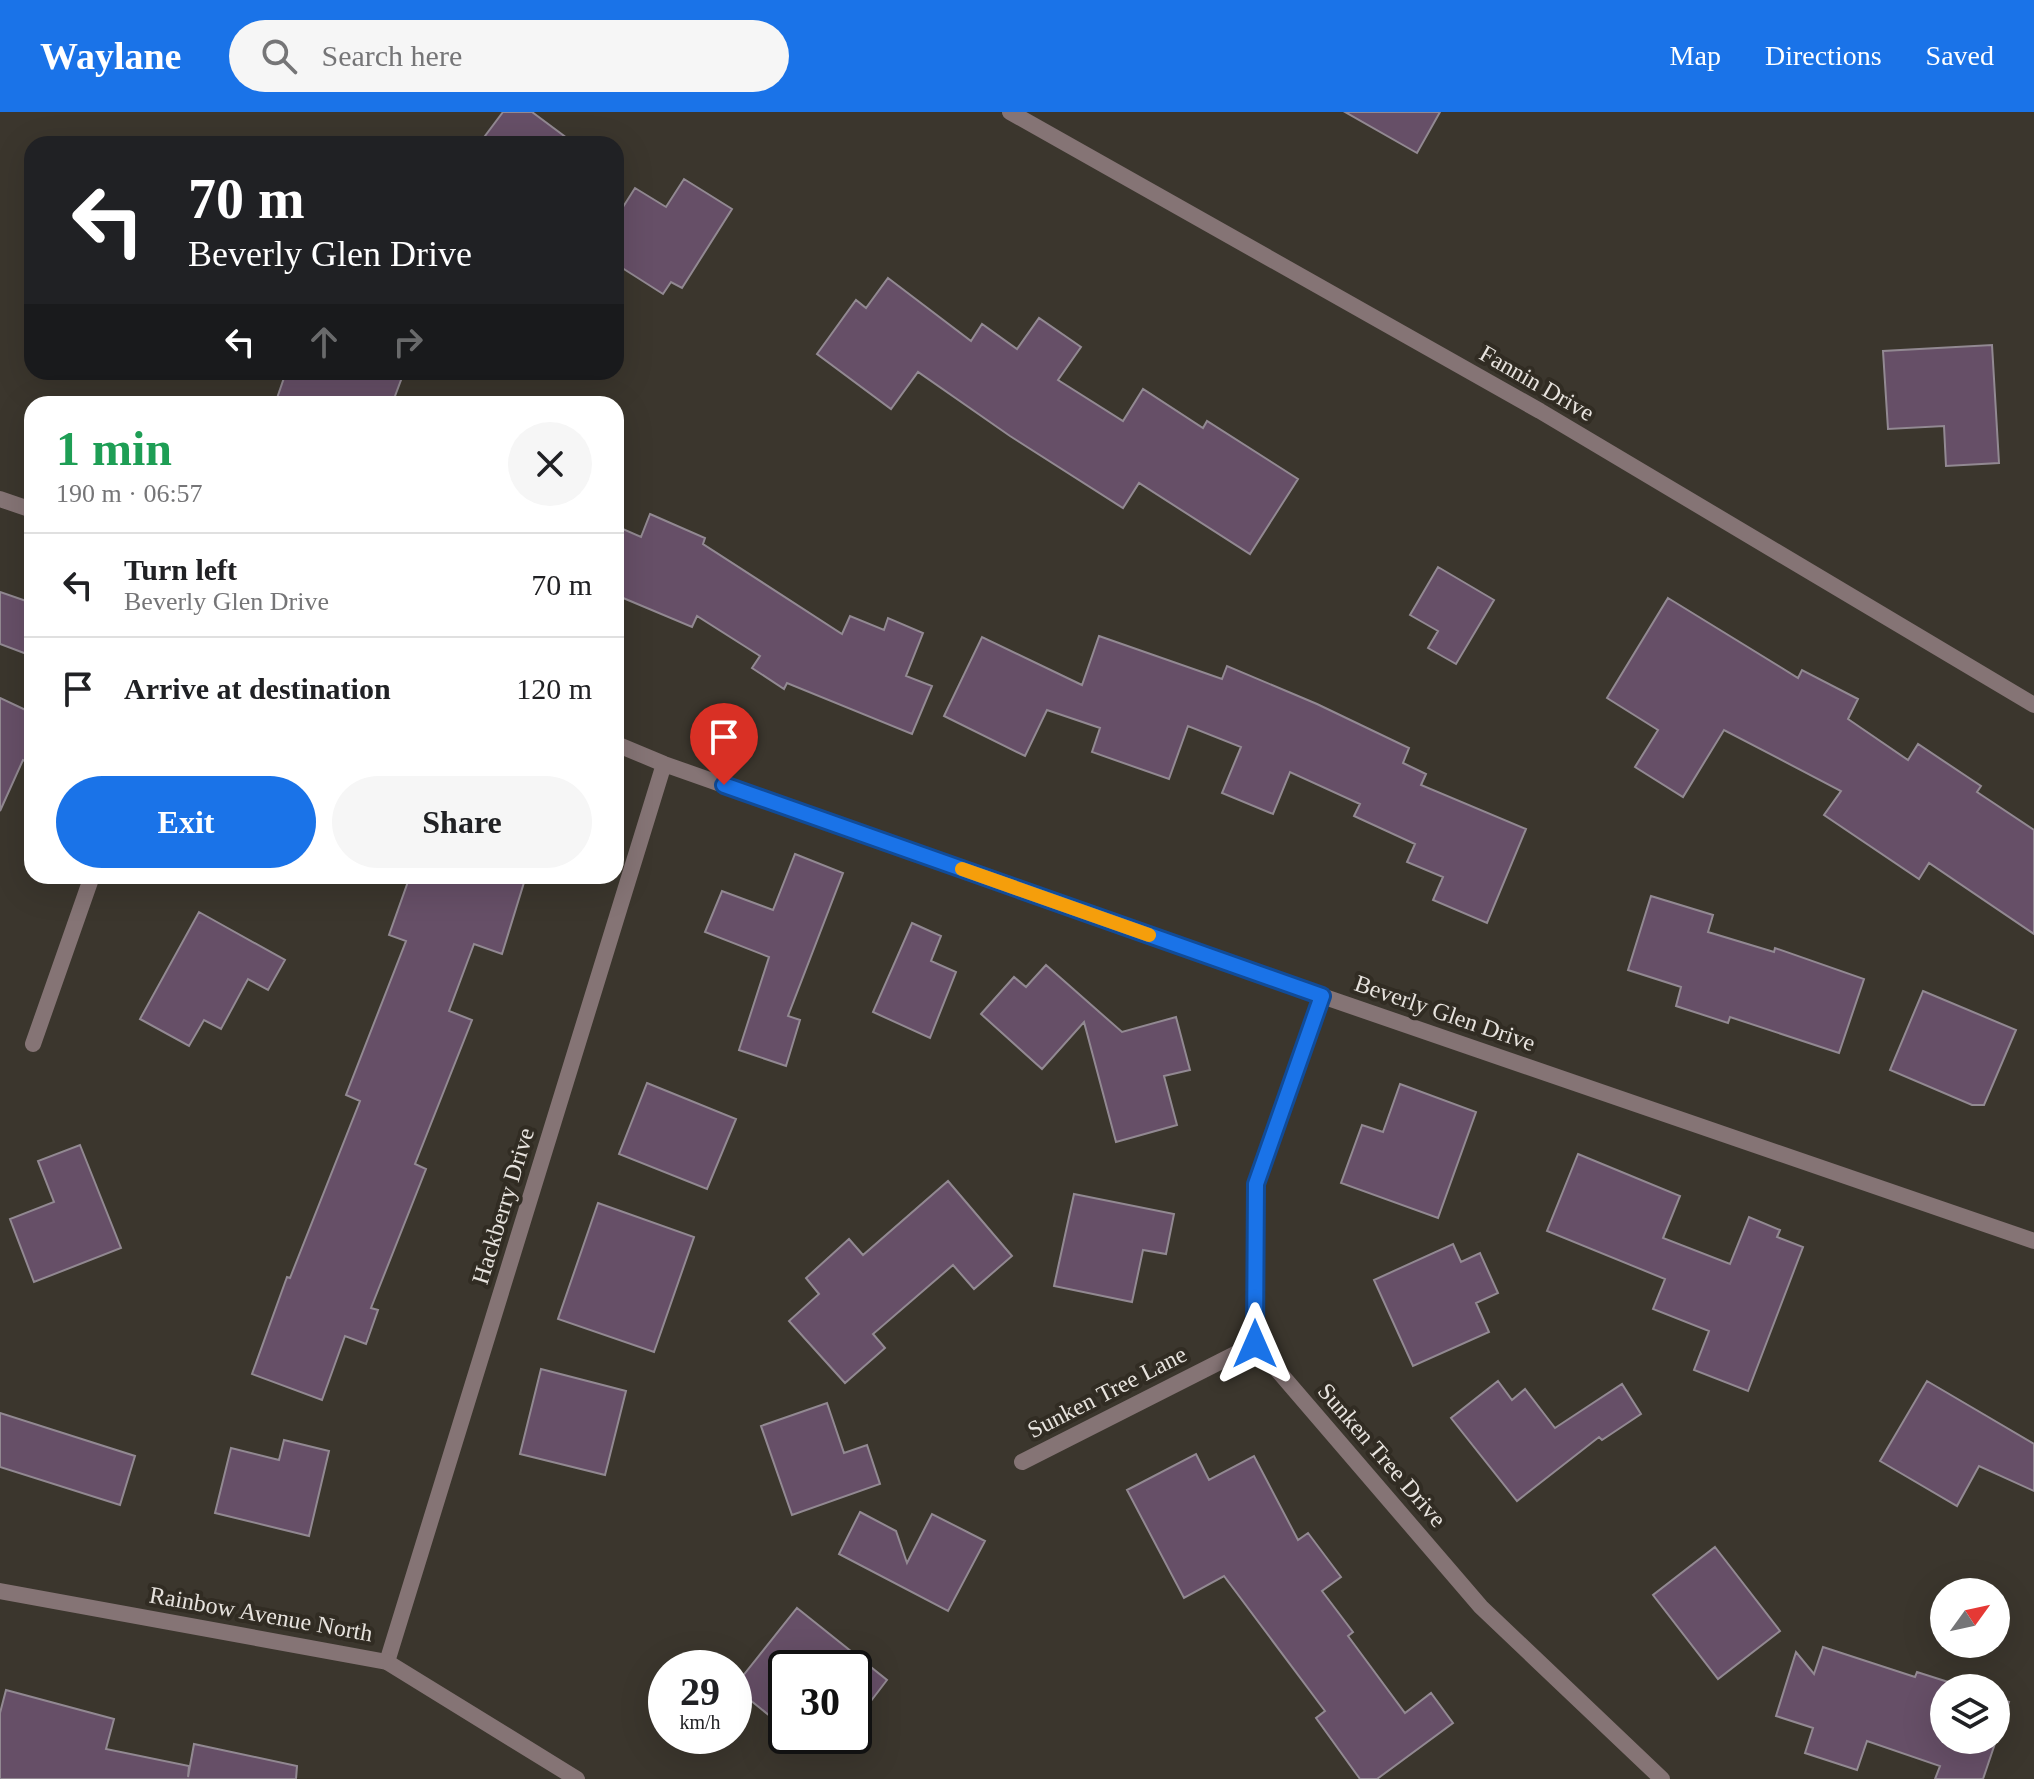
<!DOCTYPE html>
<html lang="en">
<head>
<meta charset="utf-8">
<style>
	body { margin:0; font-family:Georgia,serif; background:#f6f6f6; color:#202124; height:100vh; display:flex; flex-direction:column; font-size:30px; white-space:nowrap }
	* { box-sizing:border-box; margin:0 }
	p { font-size:26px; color:#757577 }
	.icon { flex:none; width:44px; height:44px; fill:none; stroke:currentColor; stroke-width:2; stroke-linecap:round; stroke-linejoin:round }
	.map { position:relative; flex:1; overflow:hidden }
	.side { position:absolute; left:24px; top:284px; width:600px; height:488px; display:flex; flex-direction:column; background:#fff; border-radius:24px; box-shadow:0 8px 32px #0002 }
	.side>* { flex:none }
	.hud { position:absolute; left:24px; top:24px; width:600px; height:244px; border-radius:24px; box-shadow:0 8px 32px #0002; background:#202124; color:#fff; overflow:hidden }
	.needle { width:52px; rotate:57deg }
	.controls { position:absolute; left:1930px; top:1466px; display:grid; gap:16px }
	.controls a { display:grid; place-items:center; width:80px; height:80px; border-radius:50%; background:#fff; box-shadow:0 8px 32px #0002; font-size:40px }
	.speed { position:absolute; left:648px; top:1538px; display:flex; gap:16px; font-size:40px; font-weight:700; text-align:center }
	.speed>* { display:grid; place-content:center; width:104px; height:104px; border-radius:50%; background:#fff; box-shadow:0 8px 32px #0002; line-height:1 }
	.speed small { font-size:20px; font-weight:400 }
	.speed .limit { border:4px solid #111; border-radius:12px; background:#fff; color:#111 }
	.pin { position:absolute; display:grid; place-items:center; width:68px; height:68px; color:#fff; margin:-82px -34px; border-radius:50% 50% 50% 0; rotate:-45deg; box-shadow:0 0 8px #0007 }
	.pin .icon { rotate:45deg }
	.me { position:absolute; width:88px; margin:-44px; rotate:0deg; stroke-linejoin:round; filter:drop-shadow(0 0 6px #0008) }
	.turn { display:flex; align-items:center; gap:28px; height:168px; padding:0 32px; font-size:36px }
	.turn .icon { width:104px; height:104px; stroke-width:2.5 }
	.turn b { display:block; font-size:56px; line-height:68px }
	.lanes { display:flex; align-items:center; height:76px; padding:0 32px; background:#0003; justify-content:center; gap:40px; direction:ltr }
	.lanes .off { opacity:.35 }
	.round { display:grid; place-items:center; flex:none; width:84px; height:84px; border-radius:42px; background:#f6f6f6 }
	.overview { display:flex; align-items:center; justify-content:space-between; height:136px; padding:0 32px }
	h1 { font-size:48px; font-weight:700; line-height:60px; color:#1e9e55 }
	.primary-button { display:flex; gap:16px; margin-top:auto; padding:16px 32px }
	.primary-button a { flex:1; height:92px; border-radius:48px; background:#1a73e8; color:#fff; font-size:32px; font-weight:700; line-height:92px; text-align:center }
	.primary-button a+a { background:#f6f6f6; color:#202124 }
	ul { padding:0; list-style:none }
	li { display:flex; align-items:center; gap:24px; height:104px; padding:0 32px; border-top:2px solid #e0e0e0 }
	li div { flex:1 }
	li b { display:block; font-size:30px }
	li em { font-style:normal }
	header { display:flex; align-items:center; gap:48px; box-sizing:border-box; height:112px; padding:0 40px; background:#1a73e8; color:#fff }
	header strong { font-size:38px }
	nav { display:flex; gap:44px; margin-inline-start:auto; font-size:28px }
	.search { width:560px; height:72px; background:#f6f6f6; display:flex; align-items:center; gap:20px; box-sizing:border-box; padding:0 28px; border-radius:44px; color:#757577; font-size:30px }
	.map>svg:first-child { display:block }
	.building { fill:#664f67; stroke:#928992; stroke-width:2 }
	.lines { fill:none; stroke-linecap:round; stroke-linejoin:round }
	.minor { stroke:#857475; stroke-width:16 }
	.tertiary { stroke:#857475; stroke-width:16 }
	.route-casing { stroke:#114b97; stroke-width:20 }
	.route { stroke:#1a73e8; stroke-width:14 }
	.slow { stroke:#f59e0b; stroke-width:14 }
	.labels { text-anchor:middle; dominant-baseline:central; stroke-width:8; stroke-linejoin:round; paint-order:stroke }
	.street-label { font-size:24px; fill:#e7e3de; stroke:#312c23 }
</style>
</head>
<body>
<header>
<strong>Waylane</strong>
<div class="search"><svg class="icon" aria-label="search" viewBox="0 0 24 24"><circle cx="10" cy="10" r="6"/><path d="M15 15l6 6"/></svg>Search here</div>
<nav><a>Map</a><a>Directions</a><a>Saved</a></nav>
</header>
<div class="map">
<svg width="2034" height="1667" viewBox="0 0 2034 1667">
	<rect width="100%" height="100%" fill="#3b362d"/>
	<path class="building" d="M 503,0 L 532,0 L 575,32 L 479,32 Z
		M 1345,0 L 1440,0 L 1417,41 Z
		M 684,67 L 732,97 L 682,176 L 671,170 L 663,182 L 616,152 L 616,106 L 635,76 L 666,95 Z
		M 888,166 L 971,229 L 982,212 L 1017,237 L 1039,206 L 1081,235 L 1058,268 L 1123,309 L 1143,277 L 1203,316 L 1207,309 L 1298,367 L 1250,442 L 1139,371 L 1123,396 L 1010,324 L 918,260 L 891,297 L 817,242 L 856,188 L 866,196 Z
		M 1992,233 L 1999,351 L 1946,354 L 1944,314 L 1888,317 L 1883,239 Z
		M 286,260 L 404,260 L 392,292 L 275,292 Z
		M 650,402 L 705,426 L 703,432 L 842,522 L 850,504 L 884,518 L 888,506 L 923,521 L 906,564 L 932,574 L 912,622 L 787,571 L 784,577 L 752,556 L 760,544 L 697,504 L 692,515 L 616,483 L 616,414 L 641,425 Z
		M 1438,455 L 1494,488 L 1456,552 L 1428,536 L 1438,519 L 1410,503 Z
		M 0,480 L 32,491 L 32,544 L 0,532 Z
		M 1668,486 L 1798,566 L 1802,558 L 1858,587 L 1848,607 L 1908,648 L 1918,632 L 1981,674 L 1977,680 L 2034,718 L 2034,822 L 1929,751 L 1919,767 L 1824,703 L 1841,679 L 1724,618 L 1683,685 L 1635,655 L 1658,618 L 1607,586 Z
		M 1099,524 L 1222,567 L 1227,554 L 1317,592 L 1409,636 L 1403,651 L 1426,662 L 1421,673 L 1526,717 L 1487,811 L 1433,788 L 1443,765 L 1407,750 L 1415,732 L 1354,704 L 1360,692 L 1290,660 L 1273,702 L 1222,681 L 1241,635 L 1188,614 L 1169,667 L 1092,640 L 1100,616 L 1047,598 L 1025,644 L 944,604 L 982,525 L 1082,573 Z
		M 0,586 L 32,601 L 32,652 L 23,648 L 0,699 Z
		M 795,742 L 843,761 L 788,904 L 800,908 L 786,954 L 739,938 L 769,845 L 705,820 L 722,779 L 773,798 Z
		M 410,764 L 526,764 L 502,842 L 474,832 L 449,899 L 472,908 L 415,1052 L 426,1057 L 371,1196 L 378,1198 L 366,1232 L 345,1224 L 322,1288 L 252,1262 L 287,1165 L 290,1166 L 360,989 L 346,983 L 406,829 L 389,823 Z
		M 1651,784 L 1713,803 L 1708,820 L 1774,840 L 1775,836 L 1864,867 L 1839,941 L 1730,905 L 1728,911 L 1676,894 L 1681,875 L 1628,858 Z
		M 199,800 L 285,848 L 268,878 L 248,867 L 221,917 L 204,908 L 189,934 L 140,907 Z
		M 912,811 L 941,824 L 931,849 L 956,860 L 930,926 L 873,900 Z
		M 1046,853 L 1122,920 L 1176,905 L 1190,958 L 1164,964 L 1177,1013 L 1116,1030 L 1084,910 L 1042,957 L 981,902 L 1014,865 L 1026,875 Z
		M 1923,879 L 2016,918 L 1984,993 L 1972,993 L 1890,958 Z
		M 647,971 L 736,1007 L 707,1077 L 619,1042 Z
		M 1400,972 L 1476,1000 L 1438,1106 L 1341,1071 L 1362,1013 L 1383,1020 Z
		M 80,1033 L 121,1136 L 34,1170 L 10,1107 L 54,1090 L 38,1049 Z
		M 1578,1042 L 1680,1084 L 1663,1126 L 1730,1152 L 1749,1105 L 1780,1118 L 1777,1125 L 1803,1135 L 1748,1279 L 1694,1258 L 1709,1219 L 1653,1197 L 1665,1167 L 1547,1119 Z
		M 948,1069 L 1012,1144 L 974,1177 L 953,1153 L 873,1222 L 885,1236 L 845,1271 L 789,1209 L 819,1182 L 806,1166 L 849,1127 L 863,1143 Z
		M 1074,1082 L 1174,1102 L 1166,1142 L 1143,1138 L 1132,1190 L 1054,1174 Z
		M 598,1091 L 694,1125 L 654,1240 L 558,1207 Z
		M 1453,1132 L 1461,1150 L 1480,1141 L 1498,1181 L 1476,1191 L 1489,1220 L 1413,1254 L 1374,1168 Z
		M 541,1257 L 626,1279 L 605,1363 L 520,1342 Z
		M 1498,1269 L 1512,1288 L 1525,1277 L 1555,1316 L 1622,1272 L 1641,1302 L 1602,1328 L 1599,1325 L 1517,1389 L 1451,1306 Z
		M 1927,1269 L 2034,1332 L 2034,1379 L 1979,1354 L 1957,1394 L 1880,1349 Z
		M 827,1291 L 844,1341 L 867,1333 L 880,1372 L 792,1403 L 761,1314 Z
		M 0,1301 L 135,1344 L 120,1393 L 0,1355 Z
		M 284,1328 L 329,1339 L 309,1424 L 215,1401 L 231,1336 L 279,1348 Z
		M 1196,1342 L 1209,1368 L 1254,1344 L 1298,1428 L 1308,1421 L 1341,1465 L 1322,1479 L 1353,1520 L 1348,1524 L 1405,1601 L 1431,1581 L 1453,1611 L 1377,1667 L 1360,1667 L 1316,1606 L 1325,1599 L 1224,1464 L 1184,1486 L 1127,1378 Z
		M 860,1400 L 896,1419 L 907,1451 L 932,1402 L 985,1429 L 948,1499 L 839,1442 Z
		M 1715,1435 L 1780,1519 L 1718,1567 L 1653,1483 Z
		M 797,1496 L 887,1568 L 854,1611 L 854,1556 L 786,1556 L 786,1617 L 734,1575 Z
		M 1823,1535 L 1915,1565 L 1917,1560 L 1967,1576 L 1944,1576 L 1944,1628 L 1996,1628 L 1996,1586 L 2009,1590 L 1983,1667 L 1935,1667 L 1940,1654 L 1867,1629 L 1857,1658 L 1805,1641 L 1813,1616 L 1776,1604 L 1796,1540 L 1814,1562 Z
		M 6,1578 L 114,1607 L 106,1637 L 189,1654 L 188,1665 L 194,1632 L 297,1654 L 296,1667 L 0,1667 L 0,1601 Z"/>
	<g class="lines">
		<path class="minor" d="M 1010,0 L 1540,299 L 2034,593
			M 0,387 L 32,398
			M 616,632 L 664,652 L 1322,884 L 2034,1129
			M 1322,884 L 1256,1072 L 1255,1232 L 1481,1495 L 1662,1667
			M 33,932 L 92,764
			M 1022,1350 L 1255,1232
			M 387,1550 L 664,652"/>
		<path class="tertiary" d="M 0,1479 L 387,1550 L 577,1667"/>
	</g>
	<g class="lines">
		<g class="route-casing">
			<path id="route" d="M 724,673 L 1322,884 L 1256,1072 L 1255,1232"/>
		</g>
		<use href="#route" class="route"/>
		<path class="slow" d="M 962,757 L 1149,823"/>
	</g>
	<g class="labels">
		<g class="street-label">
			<text transform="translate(1537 271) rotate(30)">Fannin Drive</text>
			<text transform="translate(1445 901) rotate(19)">Beverly Glen Drive</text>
			<text transform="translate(503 1094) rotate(-73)">Hackberry Drive</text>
			<text transform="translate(1107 1280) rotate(-27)">Sunken Tree Lane</text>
			<text transform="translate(1382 1343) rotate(49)">Sunken Tree Drive</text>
			<text transform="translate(261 1502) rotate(10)">Rainbow Avenue North</text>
		</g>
	</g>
</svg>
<div class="controls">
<a><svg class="needle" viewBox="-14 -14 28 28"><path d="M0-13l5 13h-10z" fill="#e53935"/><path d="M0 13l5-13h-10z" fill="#757577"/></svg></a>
<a><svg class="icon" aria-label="layers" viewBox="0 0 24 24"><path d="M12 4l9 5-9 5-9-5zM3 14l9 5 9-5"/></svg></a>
</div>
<div class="speed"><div>29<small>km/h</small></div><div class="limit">30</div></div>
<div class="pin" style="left:724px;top:673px;background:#d93025"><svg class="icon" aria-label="arrive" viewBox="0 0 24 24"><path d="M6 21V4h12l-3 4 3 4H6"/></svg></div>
<svg class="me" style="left:1255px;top:1232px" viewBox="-20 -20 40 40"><path d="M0-17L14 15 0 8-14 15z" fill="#1a73e8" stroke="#fff" stroke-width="4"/></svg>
<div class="hud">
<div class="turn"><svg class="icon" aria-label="left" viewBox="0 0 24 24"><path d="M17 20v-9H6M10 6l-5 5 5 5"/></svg><div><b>70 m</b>Beverly Glen Drive</div></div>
<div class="lanes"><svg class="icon" aria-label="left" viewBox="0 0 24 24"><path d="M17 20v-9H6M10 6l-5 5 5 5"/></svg><svg class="icon off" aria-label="ahead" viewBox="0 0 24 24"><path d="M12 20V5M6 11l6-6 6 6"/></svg><svg class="icon off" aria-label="right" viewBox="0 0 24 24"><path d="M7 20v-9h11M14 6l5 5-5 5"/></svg></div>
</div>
<section class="side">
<div class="overview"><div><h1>1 min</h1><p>190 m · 06:57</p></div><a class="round"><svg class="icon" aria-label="close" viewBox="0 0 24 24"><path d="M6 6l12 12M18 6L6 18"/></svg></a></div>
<ul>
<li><svg class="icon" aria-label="left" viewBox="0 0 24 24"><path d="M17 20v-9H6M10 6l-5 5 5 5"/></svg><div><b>Turn left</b><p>Beverly Glen Drive</p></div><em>70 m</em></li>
<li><svg class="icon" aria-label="arrive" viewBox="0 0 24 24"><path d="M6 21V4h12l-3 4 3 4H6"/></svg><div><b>Arrive at destination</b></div><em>120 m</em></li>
</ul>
<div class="primary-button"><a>Exit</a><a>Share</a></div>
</section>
</div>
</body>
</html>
